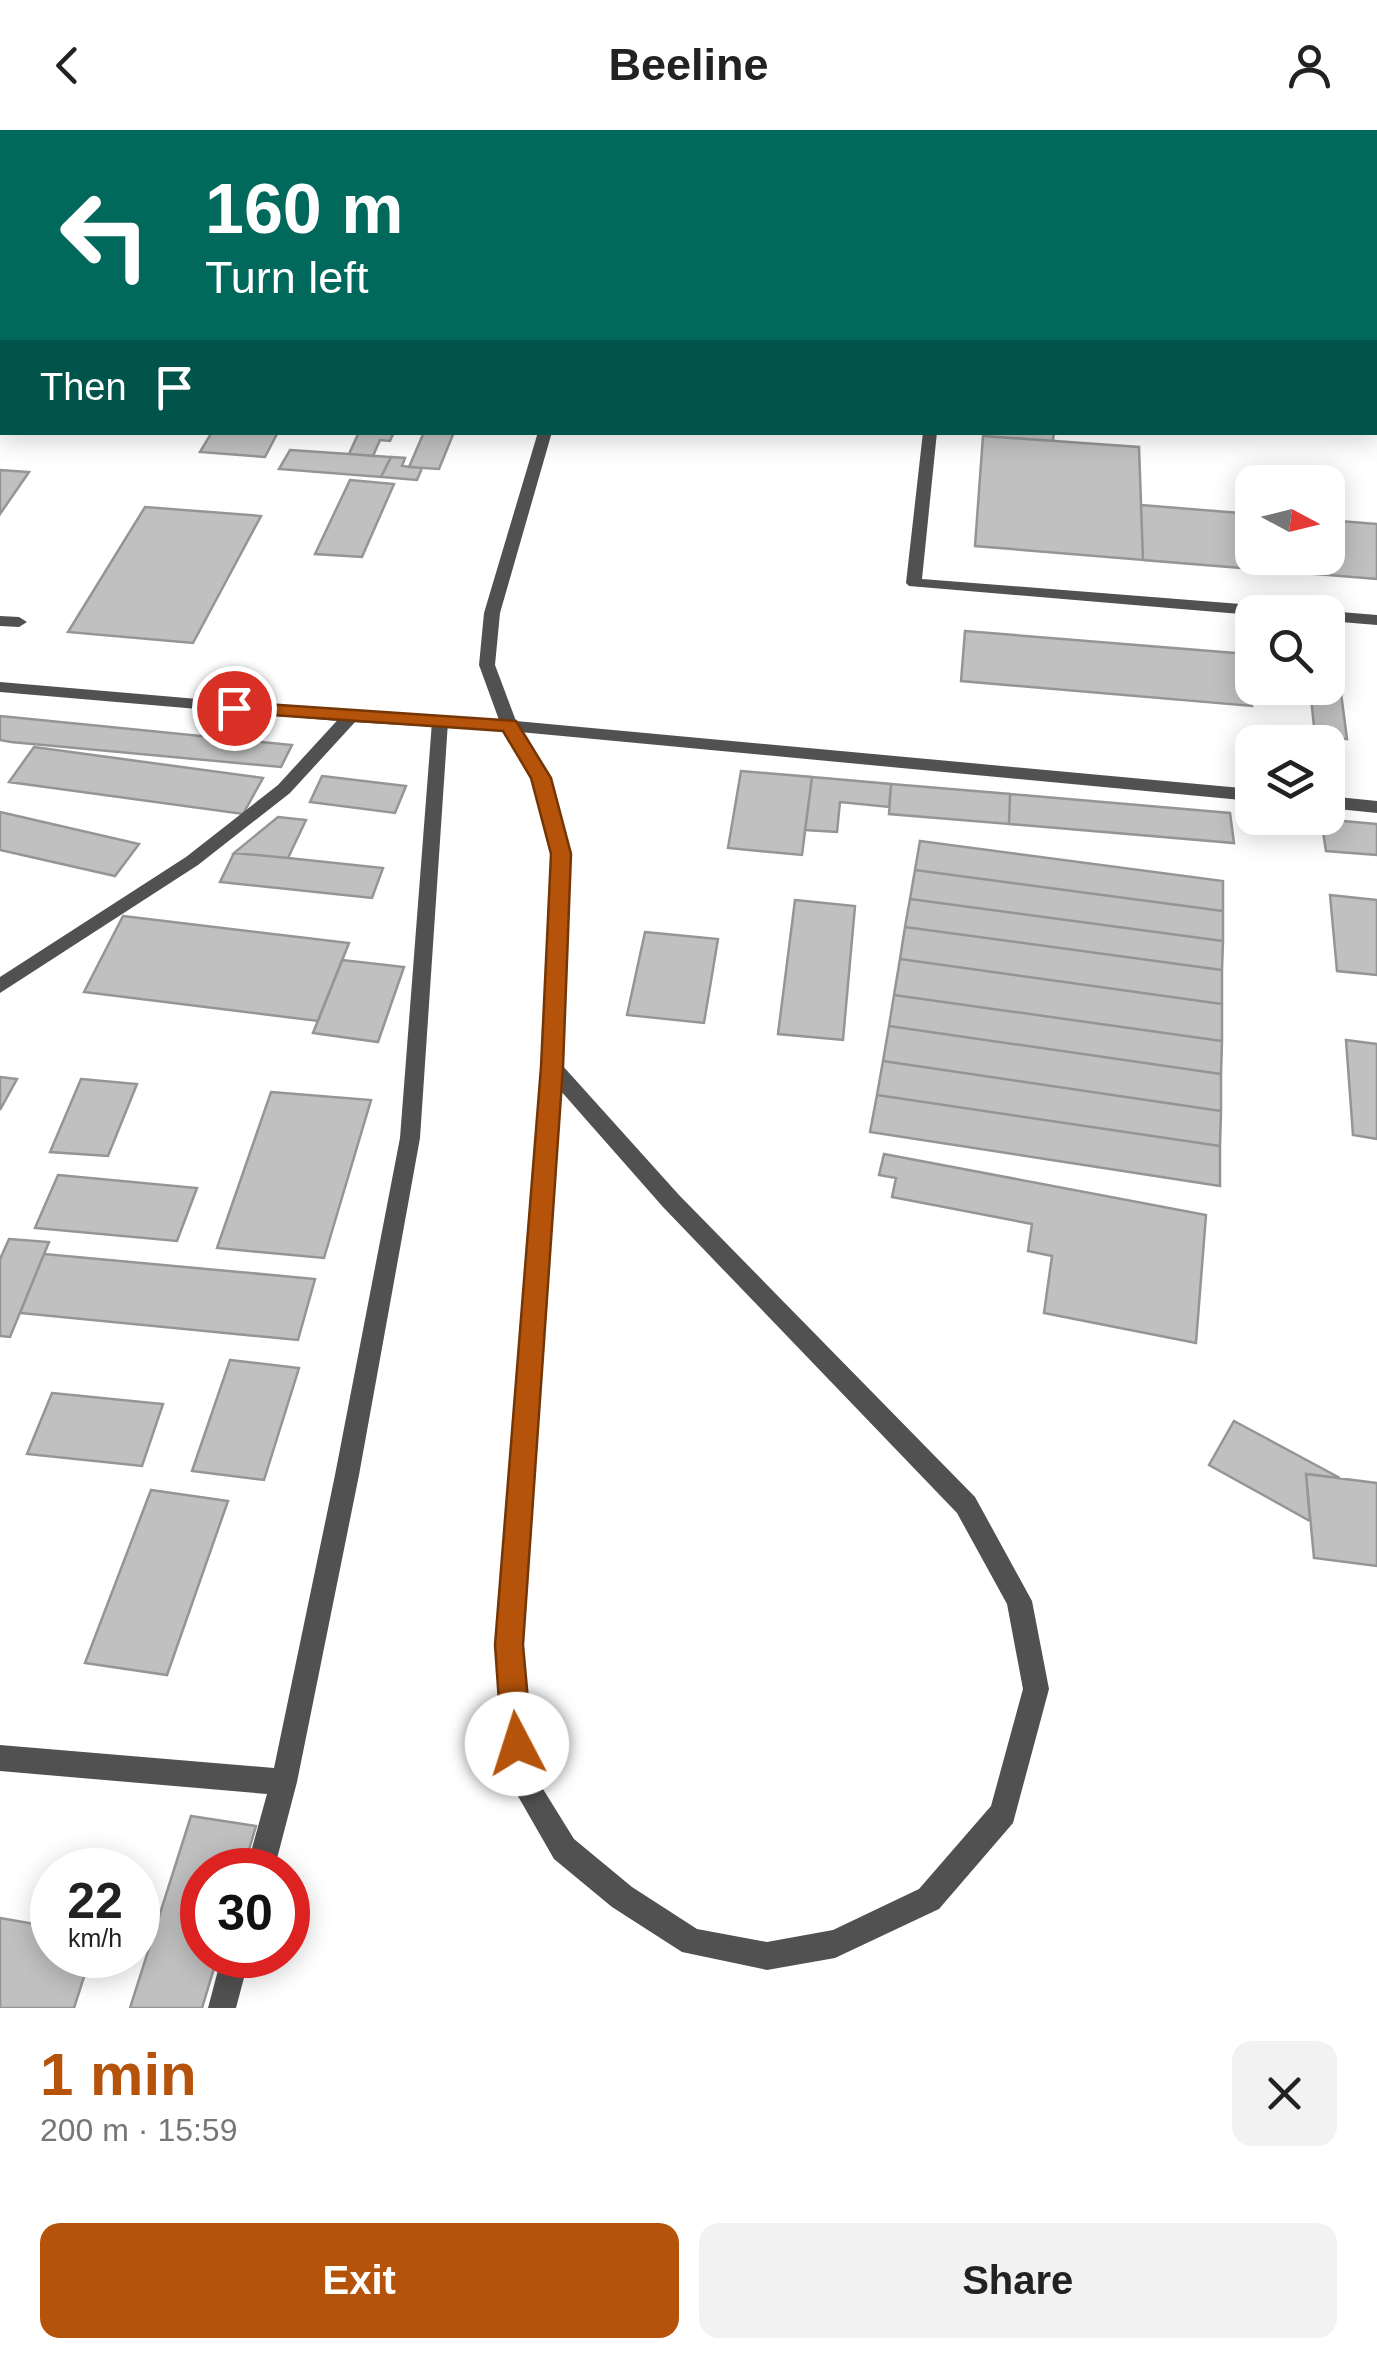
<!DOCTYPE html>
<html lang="en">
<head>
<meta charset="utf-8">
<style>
	body { margin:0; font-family:Arial,sans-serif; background:#f2f2f2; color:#222; height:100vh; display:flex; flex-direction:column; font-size:38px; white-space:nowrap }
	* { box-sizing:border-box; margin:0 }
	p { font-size:32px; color:#767676 }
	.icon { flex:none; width:55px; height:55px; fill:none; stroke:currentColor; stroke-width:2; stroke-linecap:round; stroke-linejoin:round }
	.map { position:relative; height:1878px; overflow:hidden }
	.drawer { display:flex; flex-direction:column; background:#fff; flex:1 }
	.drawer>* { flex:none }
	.top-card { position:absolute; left:0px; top:0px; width:1378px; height:305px; box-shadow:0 5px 25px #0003; background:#00695c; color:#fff; overflow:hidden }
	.needle { width:65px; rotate:97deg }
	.tools { position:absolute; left:1235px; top:335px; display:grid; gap:20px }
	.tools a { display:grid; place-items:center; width:110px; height:110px; border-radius:20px; background:#fff; box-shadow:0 5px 25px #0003; font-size:50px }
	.speed { position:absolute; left:30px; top:1718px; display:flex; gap:20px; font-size:50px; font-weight:700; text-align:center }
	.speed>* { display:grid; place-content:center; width:130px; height:130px; border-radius:50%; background:#fff; box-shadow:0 5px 25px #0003; line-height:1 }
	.speed small { font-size:25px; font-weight:400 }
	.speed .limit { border:15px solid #d22; background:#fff; color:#111 }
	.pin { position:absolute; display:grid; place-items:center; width:85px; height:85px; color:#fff; margin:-42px; border:5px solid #fff; border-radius:50%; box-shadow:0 2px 10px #0007 }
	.me { position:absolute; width:110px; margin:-55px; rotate:355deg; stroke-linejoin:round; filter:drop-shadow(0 0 8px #0008) }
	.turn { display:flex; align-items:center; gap:35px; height:210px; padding:0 40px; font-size:45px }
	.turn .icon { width:130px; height:130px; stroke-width:2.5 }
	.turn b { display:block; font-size:70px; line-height:85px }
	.then { display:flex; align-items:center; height:95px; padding:0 40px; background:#0003; gap:20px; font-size:38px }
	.round { display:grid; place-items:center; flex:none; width:105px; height:105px; border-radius:20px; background:#f2f2f2 }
	.head { display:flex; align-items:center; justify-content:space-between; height:170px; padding:0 40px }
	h1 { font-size:60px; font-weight:600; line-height:75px; color:#b45309 }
	.button { display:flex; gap:20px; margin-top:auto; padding:20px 40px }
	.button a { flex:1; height:115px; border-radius:20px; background:#b45309; color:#fff; font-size:40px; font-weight:600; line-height:115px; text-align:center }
	.button a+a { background:#f2f2f2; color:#222 }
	header { display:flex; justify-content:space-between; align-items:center; height:130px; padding:0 40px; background:#fff; font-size:45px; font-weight:600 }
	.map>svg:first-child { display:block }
	.building { fill:#c0c0c0; stroke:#959595; stroke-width:2.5 }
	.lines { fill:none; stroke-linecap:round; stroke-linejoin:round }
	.service { fill:#515151; fill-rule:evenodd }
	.minor { fill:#515151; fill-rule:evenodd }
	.tertiary { fill:#515151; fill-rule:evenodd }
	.route { fill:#b45309; stroke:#753606; stroke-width:2.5 }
</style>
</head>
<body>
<header><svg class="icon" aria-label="back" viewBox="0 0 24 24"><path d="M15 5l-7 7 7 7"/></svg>Beeline<svg class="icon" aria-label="person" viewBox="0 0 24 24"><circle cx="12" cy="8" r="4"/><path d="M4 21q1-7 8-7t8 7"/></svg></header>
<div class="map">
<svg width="1377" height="1878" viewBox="0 0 1377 1878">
	<rect width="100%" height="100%" fill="#fff"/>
	<path class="building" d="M 212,302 L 278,302 L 265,327 L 200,322 Z
		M 359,302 L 394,302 L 390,311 L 380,310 L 373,326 L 349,324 Z
		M 424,302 L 454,302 L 439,339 L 409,337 Z
		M 983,302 L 1054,302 L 1053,311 L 983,306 Z
		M 983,306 L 1139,317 L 1143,430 L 975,416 Z
		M 290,320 L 349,324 L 391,327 L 381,347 L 279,339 Z
		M 391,327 L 405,328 L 402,336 L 422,338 L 417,350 L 381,347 Z
		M 0,340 L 29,342 L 0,384 Z
		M 350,350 L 394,354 L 362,427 L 315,424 Z
		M 1141,375 L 1252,384 L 1252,428 L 1328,428 L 1328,390 L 1377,394 L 1377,449 L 1143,430 Z
		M 145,377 L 261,386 L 193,513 L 68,502 Z
		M 965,501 L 1247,524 L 1252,576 L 961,551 Z
		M 1328,539 L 1338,540 L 1347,609 L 1315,606 L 1310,558 L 1328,558 Z
		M 0,586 L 292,615 L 281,637 L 11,612 L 0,610 Z
		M 34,617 L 263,648 L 243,684 L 9,652 Z
		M 741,641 L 812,647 L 802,725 L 728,718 Z
		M 322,646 L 406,656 L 395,683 L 310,672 Z
		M 812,647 L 891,654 L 889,677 L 840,672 L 837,702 L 805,700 Z
		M 891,654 L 1010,664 L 1009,694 L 889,684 Z
		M 1010,664 L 1230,683 L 1234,713 L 1009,694 Z
		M 0,682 L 139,714 L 115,746 L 0,720 Z
		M 278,687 L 306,690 L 288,728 L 234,723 Z
		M 1321,689 L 1377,694 L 1377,725 L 1326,721 Z
		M 920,711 L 1223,751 L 1223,781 L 915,740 Z
		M 234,723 L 288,728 L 383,738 L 372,768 L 220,752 Z
		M 915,740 L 1223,781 L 1223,811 L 910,769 Z
		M 1330,765 L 1377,770 L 1377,845 L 1337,841 Z
		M 910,769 L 1223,811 L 1222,840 L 905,797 Z
		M 795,770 L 855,776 L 843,910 L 778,904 Z
		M 123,786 L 349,813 L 318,891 L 84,862 Z
		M 905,797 L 1222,840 L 1222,874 L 900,829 Z
		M 645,802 L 718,809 L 704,893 L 627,885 Z
		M 900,829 L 1222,874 L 1222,911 L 894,865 Z
		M 342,830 L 404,837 L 378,912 L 313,903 Z
		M 894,865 L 1222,911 L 1221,944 L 889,896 Z
		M 889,896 L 1221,944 L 1221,981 L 883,931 Z
		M 1346,910 L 1377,914 L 1377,1009 L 1353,1005 Z
		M 883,931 L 1221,981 L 1220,1016 L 877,965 Z
		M 0,947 L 17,949 L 0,980 Z
		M 81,949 L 137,954 L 108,1026 L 50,1022 Z
		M 271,962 L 371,970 L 324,1128 L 217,1118 Z
		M 877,965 L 1220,1016 L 1220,1056 L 870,1002 Z
		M 884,1024 L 1206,1085 L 1196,1213 L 1044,1183 L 1052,1126 L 1028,1121 L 1032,1094 L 892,1067 L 896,1048 L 879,1045 Z
		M 58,1045 L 197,1058 L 177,1111 L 35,1098 Z
		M 9,1109 L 49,1112 L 10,1207 L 0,1206 L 0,1129 Z
		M 44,1124 L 315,1149 L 298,1210 L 20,1183 Z
		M 230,1230 L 299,1238 L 264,1350 L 192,1341 Z
		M 52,1263 L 163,1274 L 142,1336 L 27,1324 Z
		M 1234,1291 L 1340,1348 L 1306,1344 L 1310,1391 L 1209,1335 Z
		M 1306,1344 L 1377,1353 L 1377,1436 L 1314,1428 Z
		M 151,1360 L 228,1371 L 167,1545 L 85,1533 Z
		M 191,1686 L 256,1696 L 243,1740 L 202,1740 L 202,1825 L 218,1825 L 202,1878 L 130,1878 Z
		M 0,1788 L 52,1797 L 52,1825 L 91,1825 L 74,1878 L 0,1878 Z"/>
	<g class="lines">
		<path class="service" d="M 1331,0 L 1375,0 L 1377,2 L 1334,2 Z
			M 0,7 L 2,7 L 2,13 L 0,13 Z
			M 2,64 L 2,74 L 0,75 L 0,65 Z
			M 1375,69 L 1377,69 L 1377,77 L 1375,77 Z
			M 0,115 L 2,116 L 2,124 L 0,123 Z
			M 923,302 L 937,302 L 922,449 L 1279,477 L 1287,482 L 1252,485 L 909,456 L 906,453 Z
			M 1328,481 L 1377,485 L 1377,495 L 1328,491 L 1328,482 L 1323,482 Z
			M 0,486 L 19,487 L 27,492 L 19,497 L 0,496 Z
			M 440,587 L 448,592 L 420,1008 L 359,1345 L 297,1652 L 274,1740 L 246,1740 L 267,1664 L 0,1641 L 0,1615 L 274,1638 L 335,1345 L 400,1008 L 432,592 Z
			M 222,1825 L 250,1825 L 236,1878 L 208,1878 Z"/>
		<path class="minor" d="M 350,582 L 358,587 L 356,591 L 290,663 L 198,735 L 0,863 L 0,847 L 186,727 L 278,655 L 344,583 Z
			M 509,591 L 515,592 L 550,648 L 570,724 L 562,935 L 679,1065 L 975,1367 L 1032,1471 L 1049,1559 L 1013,1693 L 939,1779 L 835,1828 L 767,1840 L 682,1822 L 612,1777 L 554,1729 L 507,1647 L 496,1515 L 542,937 L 552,724 L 532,648 L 501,596 ZM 560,960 L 663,1077 L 957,1383 L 1007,1474 L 1023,1559 L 991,1676 L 919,1759 L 833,1800 L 767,1812 L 697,1799 L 632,1757 L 574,1709 L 533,1643 L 522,1515 Z"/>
		<path class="tertiary" d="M 538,302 L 552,302 L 500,483 L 495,535 L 516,591 L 1252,659 L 1252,671 L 509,601 L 350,592 L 0,562 L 0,552 L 350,582 L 499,590 L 479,535 L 484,483 Z
			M 1328,666 L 1377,671 L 1377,683 L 1328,678 Z"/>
	</g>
	<path class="route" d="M 234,572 L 516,591 L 551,648 L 571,724 L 563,937 L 523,1515 L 532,1614 L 528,1624 L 517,1629 L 507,1624 L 502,1614 L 495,1515 L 541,937 L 551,724 L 531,648 L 503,601 L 227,582 L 224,578 Z"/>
</svg>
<div class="tools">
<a><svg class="needle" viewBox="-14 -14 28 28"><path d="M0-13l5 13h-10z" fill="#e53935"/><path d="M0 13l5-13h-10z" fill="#767676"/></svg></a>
<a><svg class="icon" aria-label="search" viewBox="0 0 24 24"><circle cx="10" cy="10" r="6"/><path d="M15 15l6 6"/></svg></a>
<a><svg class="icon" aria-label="layers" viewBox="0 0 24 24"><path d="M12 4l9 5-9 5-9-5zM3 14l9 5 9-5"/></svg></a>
</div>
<div class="speed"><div>22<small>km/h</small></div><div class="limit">30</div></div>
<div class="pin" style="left:234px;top:578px;background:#d93025"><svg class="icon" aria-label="arrive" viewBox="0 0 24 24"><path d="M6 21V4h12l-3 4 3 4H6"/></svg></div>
<svg class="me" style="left:517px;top:1614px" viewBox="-20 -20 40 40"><circle r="19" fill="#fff"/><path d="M0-13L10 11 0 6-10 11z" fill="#b45309"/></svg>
<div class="top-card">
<div class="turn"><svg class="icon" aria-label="left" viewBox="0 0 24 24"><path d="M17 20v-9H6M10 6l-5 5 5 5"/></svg><div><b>160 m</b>Turn left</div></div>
<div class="then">Then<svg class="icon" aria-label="arrive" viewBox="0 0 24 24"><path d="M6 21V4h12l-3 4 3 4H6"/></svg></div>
</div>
</div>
<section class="drawer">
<div class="head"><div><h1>1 min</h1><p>200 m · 15:59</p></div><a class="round"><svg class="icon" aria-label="close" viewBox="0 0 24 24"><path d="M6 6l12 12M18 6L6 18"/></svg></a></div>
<div class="button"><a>Exit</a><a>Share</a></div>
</section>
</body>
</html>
